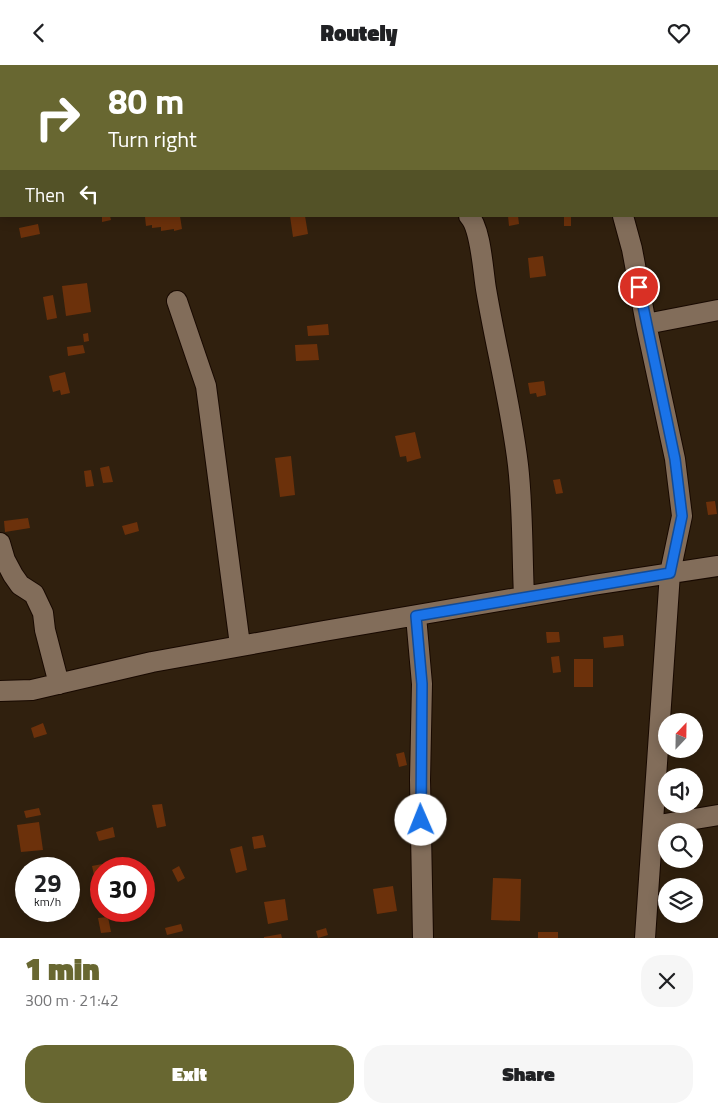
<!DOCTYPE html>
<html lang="en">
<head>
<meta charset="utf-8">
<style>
	body { margin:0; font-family:"Titillium Web",sans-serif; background:#f6f6f6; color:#202124; height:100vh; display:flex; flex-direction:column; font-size:19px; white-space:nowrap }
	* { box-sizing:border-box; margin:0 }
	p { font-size:16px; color:#757577 }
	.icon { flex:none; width:28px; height:28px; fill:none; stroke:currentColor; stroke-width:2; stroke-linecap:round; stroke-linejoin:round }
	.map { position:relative; height:873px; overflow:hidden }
	.panel { display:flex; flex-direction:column; background:#fff; flex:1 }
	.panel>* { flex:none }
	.banner { position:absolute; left:0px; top:0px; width:719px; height:152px; box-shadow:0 2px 12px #0003; background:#686731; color:#fff; overflow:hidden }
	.needle { width:32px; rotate:22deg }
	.tools { position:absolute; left:658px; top:648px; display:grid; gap:10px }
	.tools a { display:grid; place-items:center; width:45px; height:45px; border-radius:50%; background:#fff; box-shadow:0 2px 12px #0003; font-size:25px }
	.speed { position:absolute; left:15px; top:792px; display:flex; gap:10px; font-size:25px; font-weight:700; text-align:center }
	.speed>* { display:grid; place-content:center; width:65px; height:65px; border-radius:50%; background:#fff; box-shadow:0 2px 12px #0003; line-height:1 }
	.speed small { font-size:12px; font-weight:400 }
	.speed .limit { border:8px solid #d22; background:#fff; color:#111 }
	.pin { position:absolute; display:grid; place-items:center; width:42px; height:42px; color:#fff; margin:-21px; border:2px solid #fff; border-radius:50%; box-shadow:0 1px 5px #0007 }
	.me { position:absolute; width:55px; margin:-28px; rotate:359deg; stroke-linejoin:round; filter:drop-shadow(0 0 4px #0008) }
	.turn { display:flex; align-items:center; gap:18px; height:105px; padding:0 25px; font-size:22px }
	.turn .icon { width:65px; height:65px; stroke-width:2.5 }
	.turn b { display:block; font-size:35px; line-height:42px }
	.then { display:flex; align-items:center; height:48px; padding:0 25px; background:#0003; gap:10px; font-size:19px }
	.round { display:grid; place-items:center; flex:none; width:52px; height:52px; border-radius:20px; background:#f6f6f6 }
	.head { display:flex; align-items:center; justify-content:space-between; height:85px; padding:0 25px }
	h1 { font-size:30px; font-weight:800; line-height:38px; color:#686731 }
	.cta { display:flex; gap:10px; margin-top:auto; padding:10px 25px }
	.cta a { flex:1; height:58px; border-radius:20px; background:#686731; color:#fff; font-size:20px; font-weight:800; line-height:58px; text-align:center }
	.cta a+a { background:#f6f6f6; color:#202124 }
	header { display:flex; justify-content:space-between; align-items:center; height:65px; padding:0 25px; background:#fff; font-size:22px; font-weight:800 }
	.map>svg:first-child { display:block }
	.building { fill:#6c310b }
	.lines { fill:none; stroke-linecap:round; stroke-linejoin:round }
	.minor-casing { stroke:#180900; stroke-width:22 }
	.minor { stroke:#826d5a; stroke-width:20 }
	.route-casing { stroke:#114b97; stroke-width:12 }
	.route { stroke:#1a73e8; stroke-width:9 }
</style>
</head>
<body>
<header><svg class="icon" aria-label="back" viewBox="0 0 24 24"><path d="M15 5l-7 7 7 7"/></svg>Routely<svg class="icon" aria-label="heart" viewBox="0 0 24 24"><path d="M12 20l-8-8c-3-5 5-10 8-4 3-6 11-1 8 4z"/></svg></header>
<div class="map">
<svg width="718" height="873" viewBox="0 0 718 873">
	<rect width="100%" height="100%" fill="#30200e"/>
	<path class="building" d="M 102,151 L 110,151 L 111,155 L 102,157 Z
		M 180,151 L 182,164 L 174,166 L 174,164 L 161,166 L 161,162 L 152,163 L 152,160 L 146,161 L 145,152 Z
		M 290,151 L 305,151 L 308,169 L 293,172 Z
		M 508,151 L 518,151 L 519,159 L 509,161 Z
		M 564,151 L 571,151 L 571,161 L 564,161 Z
		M 38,159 L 40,169 L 21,173 L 19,163 Z
		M 543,191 L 546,211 L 530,213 L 528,193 Z
		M 87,218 L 91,247 L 66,251 L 62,221 Z
		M 53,230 L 57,253 L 47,255 L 43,232 Z
		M 328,259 L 329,270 L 308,271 L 307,261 Z
		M 88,268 L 89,276 L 84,277 L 83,269 Z
		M 317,279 L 319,295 L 296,296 L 295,280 Z
		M 83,280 L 85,288 L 68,291 L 67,282 Z
		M 65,307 L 70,328 L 61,330 L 60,325 L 53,327 L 49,311 Z
		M 544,316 L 546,330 L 537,332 L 536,328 L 530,329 L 528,318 Z
		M 415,367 L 421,393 L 407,397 L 406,391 L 400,392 L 395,371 Z
		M 291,391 L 295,430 L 280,432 L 275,393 Z
		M 109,401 L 113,417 L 103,418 L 100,403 Z
		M 91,405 L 94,421 L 86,422 L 84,406 Z
		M 560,414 L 563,428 L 556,429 L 553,415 Z
		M 715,436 L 717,449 L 708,450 L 706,437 Z
		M 28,453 L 30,463 L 5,467 L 4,456 Z
		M 137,457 L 139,466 L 125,470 L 122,461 Z
		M 546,567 L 559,567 L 560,577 L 547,578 Z
		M 623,570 L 624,581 L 604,583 L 603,572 Z
		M 559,591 L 561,607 L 553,608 L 551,592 Z
		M 574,594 L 593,594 L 593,622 L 574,622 Z
		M 43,658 L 47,669 L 34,673 L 31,663 Z
		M 404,687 L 407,700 L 399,702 L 396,689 Z
		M 162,739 L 166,761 L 157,763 L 152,740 Z
		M 39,743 L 41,750 L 26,753 L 24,746 Z
		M 39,757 L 43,785 L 21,787 L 17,760 Z
		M 113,762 L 115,772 L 99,776 L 96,767 Z
		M 263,770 L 266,782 L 254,784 L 252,772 Z
		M 242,781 L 247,805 L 236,808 L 230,784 Z
		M 123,795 L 125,804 L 101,804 L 101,823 L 97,824 L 92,801 Z
		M 179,801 L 185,813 L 178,817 L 172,805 Z
		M 493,813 L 521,814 L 520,856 L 491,855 Z
		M 393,821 L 397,846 L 377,849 L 373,824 Z
		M 146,828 L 150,840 L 144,842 L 144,829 Z
		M 285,834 L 288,855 L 268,859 L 264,837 Z
		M 108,852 L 111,867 L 101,868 L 98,853 Z
		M 181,859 L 183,866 L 167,870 L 165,863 Z
		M 326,863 L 328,870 L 318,873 L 316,866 Z
		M 538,867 L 558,867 L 558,873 L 538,873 Z
		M 281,869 L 282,873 L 264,873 L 264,872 Z"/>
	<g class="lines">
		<g class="minor-casing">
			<path id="minor" d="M 375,0 L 376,1
				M 103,1 L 127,1
				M 593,1 L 594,0
				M 0,12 L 1,12
				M 469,151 C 481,163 483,207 486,224 C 496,283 511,341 518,400 C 523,443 522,488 524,532
				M 623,151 L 632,184 L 646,259 L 675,394 L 682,451 L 670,508 L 645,873
				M 177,236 L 206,321 L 240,580
				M 646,259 L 718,245
				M 0,478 L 5,495 L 13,510 L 20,520 L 34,529 L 43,548 L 45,565 L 59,619
				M 416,551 L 422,619 L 420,715 L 423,873
				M 0,626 L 32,625 L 152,597 L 324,566 L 593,520 L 718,501
				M 653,761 L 718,750"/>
		</g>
		<use href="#minor" class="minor"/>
	</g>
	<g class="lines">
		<g class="route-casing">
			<path id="route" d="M 421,755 L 422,619 L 416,551 L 670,508 L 682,451 L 675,394 L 639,222"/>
		</g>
		<use href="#route" class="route"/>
	</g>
</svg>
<div class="tools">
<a><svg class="needle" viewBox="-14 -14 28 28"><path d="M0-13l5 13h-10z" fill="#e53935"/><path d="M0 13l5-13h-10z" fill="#757577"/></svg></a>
<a><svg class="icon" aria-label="sound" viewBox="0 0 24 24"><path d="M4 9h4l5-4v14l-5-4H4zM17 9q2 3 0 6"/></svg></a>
<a><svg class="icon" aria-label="search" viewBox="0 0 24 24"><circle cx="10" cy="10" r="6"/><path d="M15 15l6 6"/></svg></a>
<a><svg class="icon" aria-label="layers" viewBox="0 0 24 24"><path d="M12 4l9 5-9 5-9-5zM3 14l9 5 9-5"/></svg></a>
</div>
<div class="speed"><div>29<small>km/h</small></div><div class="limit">30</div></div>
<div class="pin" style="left:639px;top:222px;background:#d93025"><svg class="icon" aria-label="arrive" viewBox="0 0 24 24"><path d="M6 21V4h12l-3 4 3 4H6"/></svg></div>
<svg class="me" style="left:421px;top:755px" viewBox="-20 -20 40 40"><circle r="19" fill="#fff"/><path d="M0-13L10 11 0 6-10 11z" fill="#1a73e8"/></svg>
<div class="banner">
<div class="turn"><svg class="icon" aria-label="right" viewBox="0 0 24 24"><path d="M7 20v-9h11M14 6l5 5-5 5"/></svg><div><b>80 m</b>Turn right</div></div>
<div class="then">Then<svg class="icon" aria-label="left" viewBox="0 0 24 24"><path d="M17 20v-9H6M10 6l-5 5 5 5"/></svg></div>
</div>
</div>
<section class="panel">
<div class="head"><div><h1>1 min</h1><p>300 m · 21:42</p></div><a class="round"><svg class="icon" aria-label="close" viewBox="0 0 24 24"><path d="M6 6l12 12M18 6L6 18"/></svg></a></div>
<div class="cta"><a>Exit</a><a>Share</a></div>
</section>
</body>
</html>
